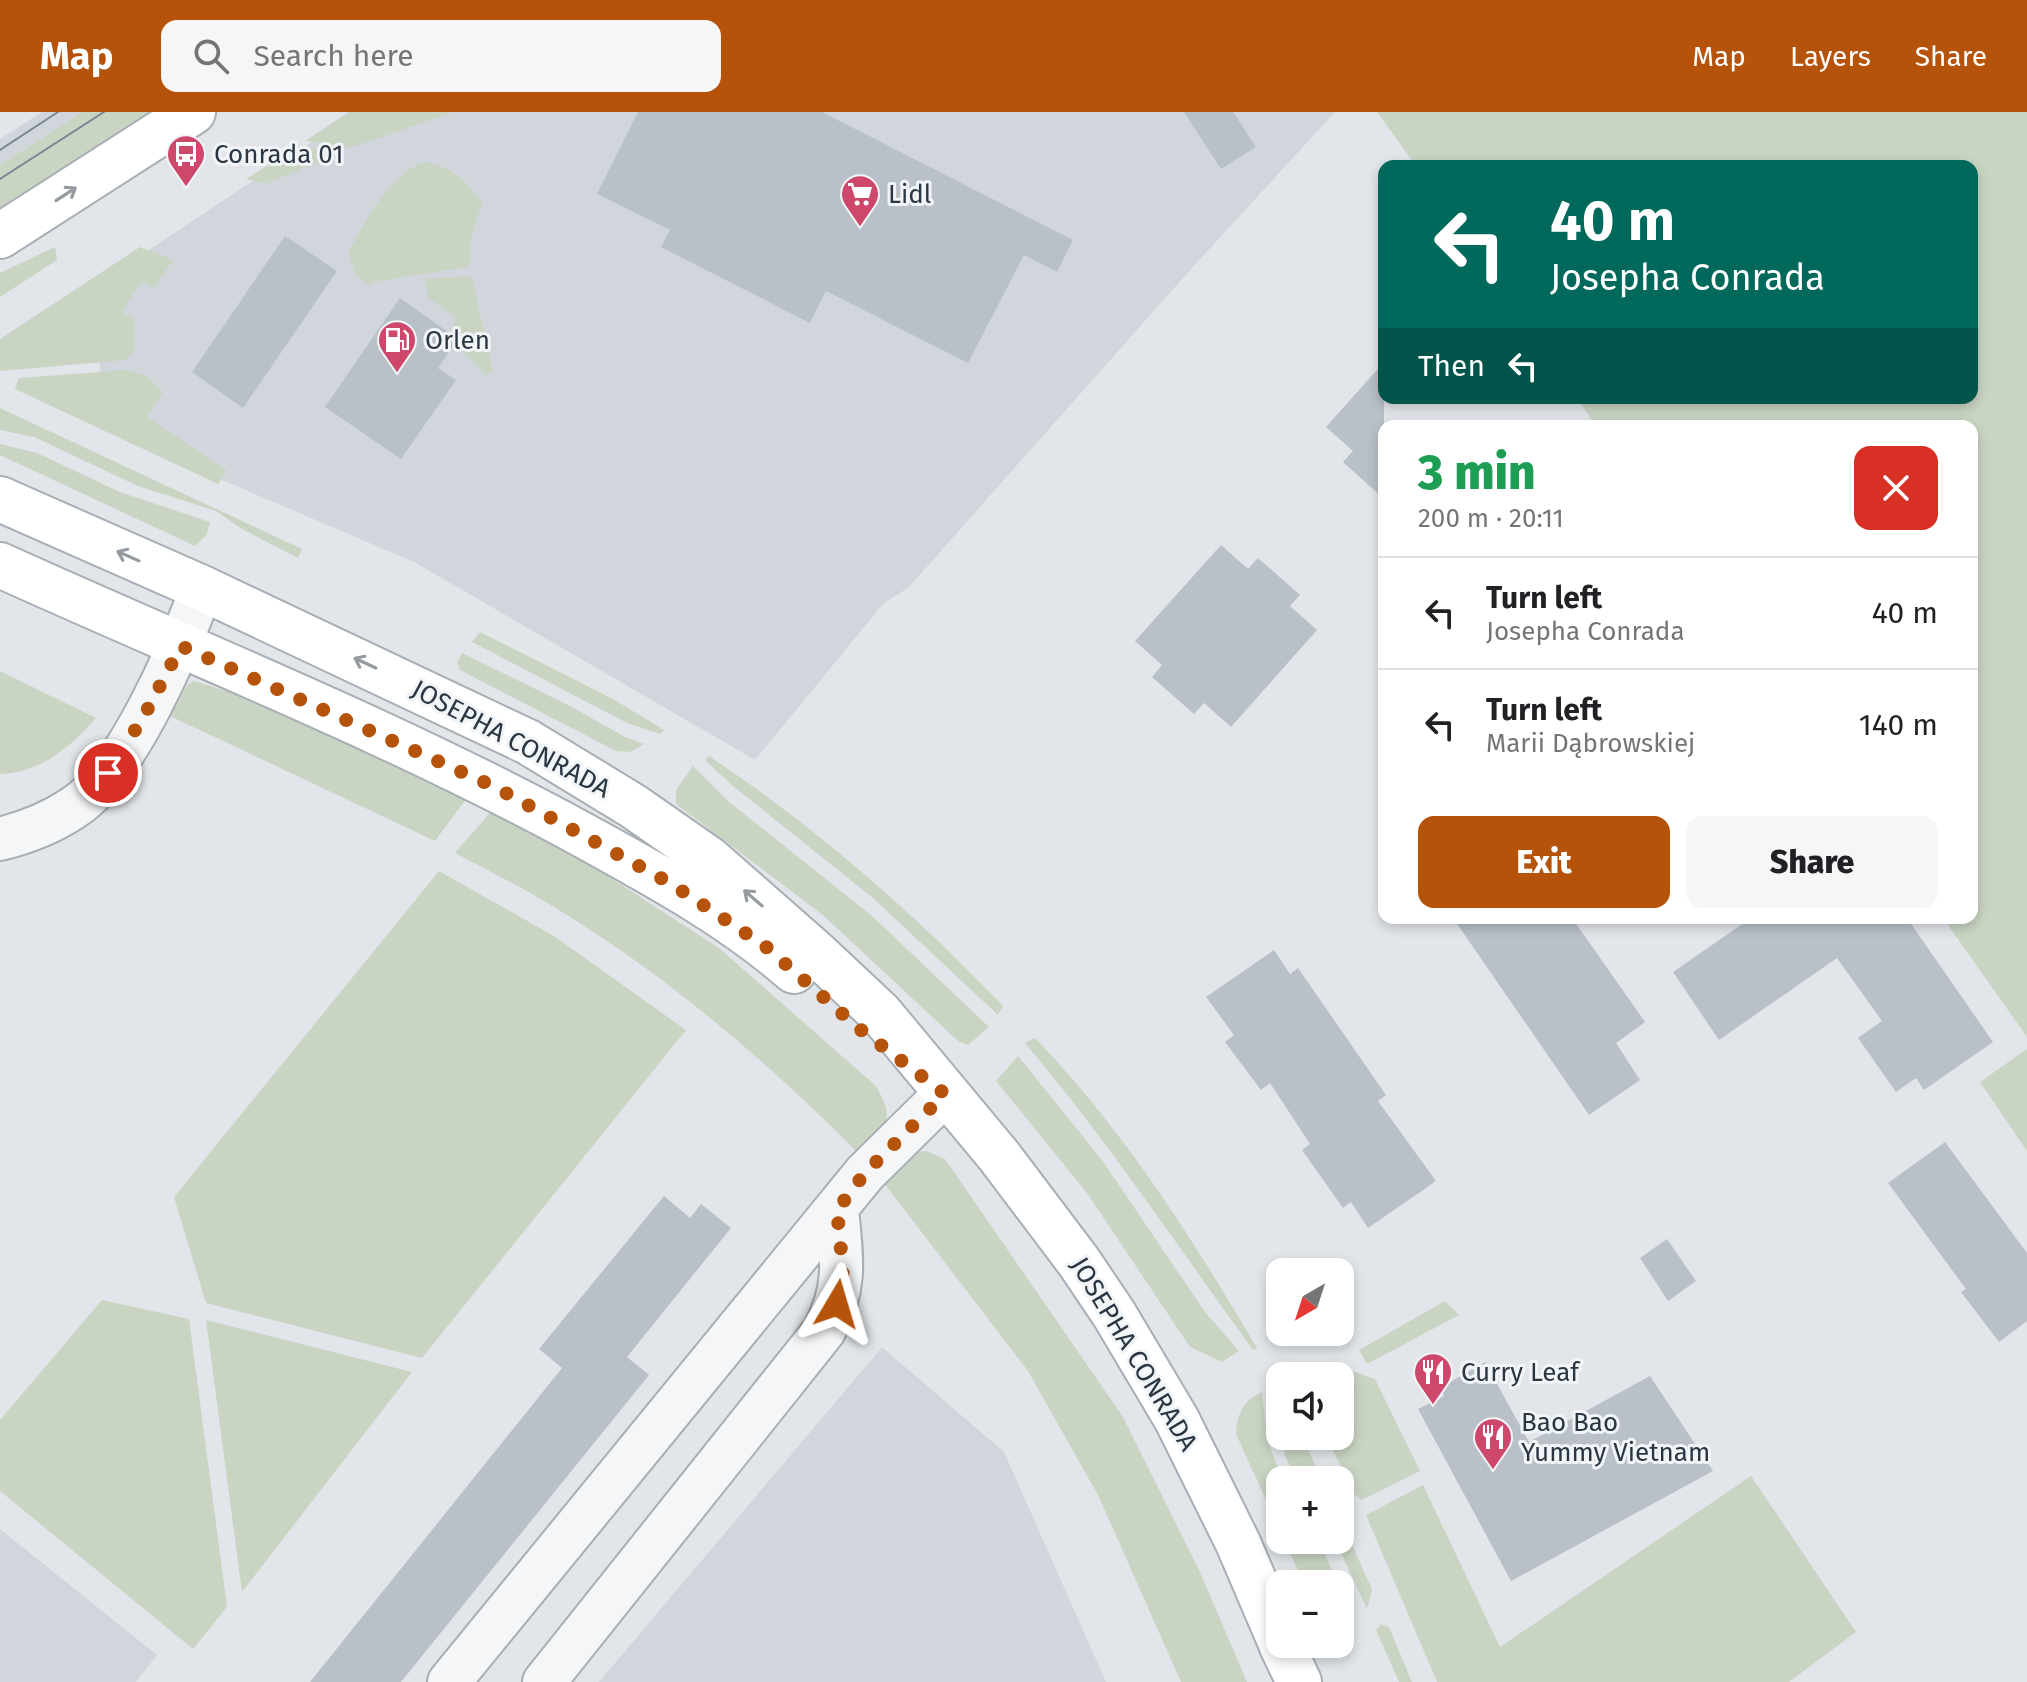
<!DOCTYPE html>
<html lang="en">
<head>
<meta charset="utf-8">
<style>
	body { margin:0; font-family:"Fira Sans",sans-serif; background:#f6f6f6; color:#202124; height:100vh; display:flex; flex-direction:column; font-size:30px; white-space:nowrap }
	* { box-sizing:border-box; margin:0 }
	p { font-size:26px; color:#757577 }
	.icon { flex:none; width:44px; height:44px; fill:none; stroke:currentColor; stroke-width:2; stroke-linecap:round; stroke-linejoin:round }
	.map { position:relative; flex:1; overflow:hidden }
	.panel { position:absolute; left:1378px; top:308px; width:600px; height:504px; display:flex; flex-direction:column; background:#fff; border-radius:16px; box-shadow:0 4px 12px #0003 }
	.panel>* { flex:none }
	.hud { position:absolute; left:1378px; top:48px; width:600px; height:244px; border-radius:16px; box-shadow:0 4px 12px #0003; background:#00695c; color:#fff; overflow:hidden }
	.needle { width:52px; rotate:219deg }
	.tools { position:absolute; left:1266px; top:1146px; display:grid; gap:16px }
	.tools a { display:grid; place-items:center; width:88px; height:88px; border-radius:16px; background:#fff; box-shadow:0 4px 12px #0003; font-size:40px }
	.pin { position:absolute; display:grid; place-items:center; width:68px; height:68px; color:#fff; margin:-34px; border:4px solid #fff; border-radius:50%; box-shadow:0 2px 8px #0007 }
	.me { position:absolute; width:88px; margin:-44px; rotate:7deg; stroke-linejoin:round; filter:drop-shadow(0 0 6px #0008) }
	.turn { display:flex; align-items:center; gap:28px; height:168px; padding:0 40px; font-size:36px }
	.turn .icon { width:104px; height:104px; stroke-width:2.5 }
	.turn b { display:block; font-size:56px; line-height:68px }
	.then { display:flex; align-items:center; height:76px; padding:0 40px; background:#0003; gap:16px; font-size:30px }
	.round { display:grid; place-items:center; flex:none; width:84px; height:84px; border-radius:16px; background:#f6f6f6 }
	.head { display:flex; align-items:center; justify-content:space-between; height:136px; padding:0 40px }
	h1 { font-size:48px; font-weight:800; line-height:60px; color:#1e9e55 }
	.button { display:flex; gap:16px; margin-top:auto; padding:16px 40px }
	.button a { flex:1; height:92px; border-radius:16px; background:#b45309; color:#fff; font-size:32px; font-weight:800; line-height:92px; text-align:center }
	.button a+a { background:#f6f6f6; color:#202124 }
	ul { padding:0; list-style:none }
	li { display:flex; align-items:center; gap:24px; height:112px; padding:0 40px; border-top:2px solid #e0e0e0 }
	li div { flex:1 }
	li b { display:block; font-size:30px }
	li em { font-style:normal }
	header { display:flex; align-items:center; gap:48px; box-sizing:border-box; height:112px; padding:0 40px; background:#b45309; color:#fff }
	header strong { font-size:38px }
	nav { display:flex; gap:44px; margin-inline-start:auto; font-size:28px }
	.search { width:560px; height:72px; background:#f6f6f6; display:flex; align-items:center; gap:20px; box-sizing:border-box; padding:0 28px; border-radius:16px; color:#757577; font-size:30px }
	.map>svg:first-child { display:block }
	.built { fill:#d0d6dc }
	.green { fill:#c9d4c3 }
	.building { fill:#b9c0c7 }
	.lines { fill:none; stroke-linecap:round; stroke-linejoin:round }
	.street-casing { stroke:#a7aeb4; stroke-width:46 }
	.secondary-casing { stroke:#a7aeb4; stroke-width:48 }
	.street { stroke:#f5f6f8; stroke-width:42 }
	.secondary { stroke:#fff; stroke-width:44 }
	.tram { stroke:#7b8794; stroke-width:2 }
	.oneway { stroke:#949aa0 }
	.route { stroke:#b45309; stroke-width:14; stroke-dasharray:0 25.2 }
	.labels { text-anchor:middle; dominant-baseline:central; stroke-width:6; stroke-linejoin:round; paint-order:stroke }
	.poi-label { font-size:26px; fill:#2a3642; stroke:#f2f5f8; text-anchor:start }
	.street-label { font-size:26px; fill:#2a3642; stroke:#f2f5f8 }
</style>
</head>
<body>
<header>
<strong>Map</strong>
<div class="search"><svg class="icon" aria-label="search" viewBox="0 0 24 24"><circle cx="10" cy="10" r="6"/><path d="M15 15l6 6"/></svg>Search here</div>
<nav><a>Map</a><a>Layers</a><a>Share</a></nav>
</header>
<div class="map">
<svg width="2027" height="1570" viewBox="0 0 2027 1570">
	<rect width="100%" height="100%" fill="#e2e6ea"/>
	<path class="built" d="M 42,0 L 82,0 L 0,53 L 0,27 Z
		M 357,0 L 1335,0 L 1191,157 L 909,475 L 883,492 L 755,648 L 416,451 L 103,317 L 96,173 Z
		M 882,1235 L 1004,1340 L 1106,1570 L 599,1570 Z
		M 0,1417 L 157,1543 L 136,1570 L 0,1570 Z"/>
	<path class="green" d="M 82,0 L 152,0 L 0,97 L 0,53 Z
		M 349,0 L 453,0 L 350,36 L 305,29 Z
		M 1377,0 L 2027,0 L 2027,925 L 1943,806 L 1972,806 L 1972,314 L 1596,314 L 1577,286 L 1972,286 L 1972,54 L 1416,54 Z
		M 298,34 L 339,41 L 266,72 L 246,67 Z
		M 424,50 C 449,53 469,70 482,91 L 471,126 L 471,148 L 466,155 L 372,170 L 370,173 L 355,162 L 348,140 C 368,107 386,65 424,50 Z
		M 55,135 L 57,148 L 0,185 L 0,161 Z
		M 140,135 L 173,148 L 154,176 L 141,170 L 122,200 L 135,207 L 134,239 L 126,248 L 0,259 L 0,227 Z
		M 472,164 L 493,261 L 485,263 L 462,238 L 470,227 L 452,214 L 457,206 L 428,186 L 425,167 Z
		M 127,258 L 147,264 L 163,280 L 147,305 L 227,359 L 218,372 L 15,277 L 19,266 Z
		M 0,296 L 302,437 L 298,446 L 242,417 L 216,399 L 138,374 L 34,325 L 0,318 Z
		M 0,332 L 37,341 L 120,380 L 210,410 L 207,422 L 195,434 L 0,343 Z
		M 480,520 L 613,587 L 664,618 L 660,622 L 627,611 L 472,530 Z
		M 462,541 L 570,594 L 625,625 L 644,632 L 630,640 L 616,639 L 460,558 L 457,550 Z
		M 0,559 L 96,606 C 72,634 40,661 0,662 Z
		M 194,569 L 303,603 L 469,683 L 435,729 L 170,604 L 188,572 Z
		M 709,644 C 816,715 914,801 1003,894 L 998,903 L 873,786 L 733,674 L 705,648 Z
		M 693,654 L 729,690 L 871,803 L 989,915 L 968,933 L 958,929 L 824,804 L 676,692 L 676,678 Z
		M 494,696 L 541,721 L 719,836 L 876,974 C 897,1011 885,1013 861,1044 C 767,949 662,859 547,791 C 517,773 486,757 455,741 Z
		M 439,759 L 554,824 L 686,918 L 422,1246 L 206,1191 L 174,1085 Z
		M 1035,926 C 1124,1018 1192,1126 1257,1236 L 1253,1238 C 1178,1135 1108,1029 1025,931 Z
		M 2027,937 L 2027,1039 L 1980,970 Z
		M 1018,944 L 1102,1048 L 1205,1200 L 1239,1239 L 1222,1250 L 1190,1235 L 1087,1081 L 996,969 Z
		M 926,1039 L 945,1047 L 1123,1305 L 1200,1460 L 1247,1570 L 1181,1570 L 1099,1385 L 1028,1259 L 884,1071 L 910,1040 Z
		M 102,1188 L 189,1207 L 227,1495 L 193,1537 L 0,1379 L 0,1308 Z
		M 1445,1189 L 1459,1203 L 1367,1252 L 1359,1238 Z
		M 206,1208 L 412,1260 L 242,1480 Z
		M 1333,1252 L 1375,1267 L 1420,1359 L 1362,1388 L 1354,1382 L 1326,1324 L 1340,1324 L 1340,1264 L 1312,1264 Z
		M 1262,1280 L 1268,1330 L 1283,1368 L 1280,1368 L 1280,1419 L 1236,1322 C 1237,1302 1243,1289 1262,1280 Z
		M 1281,1324 L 1302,1324 L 1322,1368 L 1297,1368 L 1285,1344 Z
		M 1751,1364 L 1856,1520 L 1789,1570 L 1437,1570 L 1366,1403 L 1423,1373 L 1500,1535 Z
		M 1340,1407 L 1372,1477 L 1367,1497 L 1335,1428 L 1340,1428 Z
		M 1284,1428 L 1318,1428 L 1339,1472 L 1304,1472 Z
		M 1381,1512 L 1389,1515 L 1412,1570 L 1399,1570 L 1376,1518 Z"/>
	<path class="building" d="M 638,0 L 822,0 L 1073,128 L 1057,160 L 1024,143 L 968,251 L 826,179 L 810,211 L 661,135 L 670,118 L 597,82 Z
		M 1184,0 L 1233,0 L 1256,35 L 1221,57 Z
		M 285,124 L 337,159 L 243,296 L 192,260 Z
		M 400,186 L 458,227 L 438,256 L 456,268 L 401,347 L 325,295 Z
		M 1384,250 L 1384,387 L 1343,350 L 1353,339 L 1326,315 Z
		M 1221,433 L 1248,457 L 1258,446 L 1300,483 L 1290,494 L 1317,518 L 1231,615 L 1204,591 L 1194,602 L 1152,565 L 1162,553 L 1135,529 Z
		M 1453,806 L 1572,806 L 1645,910 L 1616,931 L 1640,968 L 1589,1003 Z
		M 1751,806 L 1907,806 L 1993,930 L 1924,978 L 1916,966 L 1896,980 L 1858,926 L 1882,909 L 1837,846 L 1719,928 L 1673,860 Z
		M 1274,838 L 1290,862 L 1298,856 L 1386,983 L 1378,989 L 1436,1069 L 1368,1116 L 1351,1090 L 1343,1096 L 1302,1038 L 1310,1032 L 1270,971 L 1261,978 L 1225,930 L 1234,923 L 1206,885 Z
		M 1945,1030 L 2027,1141 L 2027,1209 L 1999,1230 L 1961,1180 L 1966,1177 L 1888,1071 Z
		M 664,1084 L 690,1106 L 701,1092 L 731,1116 L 627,1245 L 649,1263 L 401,1570 L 310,1570 L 562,1256 L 539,1237 Z
		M 1667,1127 L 1696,1169 L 1668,1189 L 1640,1146 Z
		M 1485,1250 L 1529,1330 L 1650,1264 L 1713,1359 L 1511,1469 L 1418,1297 L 1444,1284 L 1440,1276 Z"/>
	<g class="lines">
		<g class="street-casing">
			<path id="street" d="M 0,727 C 24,721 52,710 73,696 C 127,662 180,535 202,476
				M 449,1570 L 865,1061 L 945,982
				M 544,1570 L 824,1219 C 847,1175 842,1146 837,1098"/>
		</g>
		<g class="secondary-casing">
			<path id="secondary" d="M 0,124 L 193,0
				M 0,387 L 202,476 L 528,630 L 633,694 L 709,747 L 816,841 L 880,901 L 999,1044 L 1079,1150 L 1114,1202 L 1177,1308 L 1238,1431 L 1280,1529
				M 0,453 C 194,541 394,620 581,722 C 655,763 730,803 794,859
				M 1281,1532 L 1299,1570"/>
		</g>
		<use href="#street" class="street"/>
		<use href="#secondary" class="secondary"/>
		<path class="tram" d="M 0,38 L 58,0
			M 0,67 L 104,0"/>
	</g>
	<defs><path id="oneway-shaft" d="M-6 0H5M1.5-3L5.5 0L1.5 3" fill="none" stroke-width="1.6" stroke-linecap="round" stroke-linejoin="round" transform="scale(2)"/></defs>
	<g class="oneway">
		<use href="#oneway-shaft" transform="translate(66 82) rotate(-33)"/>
		<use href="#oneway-shaft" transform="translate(128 444) rotate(-156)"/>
		<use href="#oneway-shaft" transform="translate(365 551) rotate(-155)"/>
		<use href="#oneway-shaft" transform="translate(753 786) rotate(-139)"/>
	</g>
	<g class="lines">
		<path class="route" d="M 108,661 L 144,604 L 181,534 L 493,674 L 670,771 L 765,834 L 861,918 L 945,982 L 865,1061 L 837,1098 L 843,1159 L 837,1192"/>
	</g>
	<defs>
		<g id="bus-pin" transform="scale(2)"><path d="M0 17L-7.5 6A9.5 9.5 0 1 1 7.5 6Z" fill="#ce486c" stroke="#f2f5f8"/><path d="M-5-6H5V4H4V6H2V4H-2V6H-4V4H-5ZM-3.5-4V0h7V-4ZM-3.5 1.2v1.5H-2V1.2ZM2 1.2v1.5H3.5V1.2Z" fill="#fff"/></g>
		<g id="supermarket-pin" transform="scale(2)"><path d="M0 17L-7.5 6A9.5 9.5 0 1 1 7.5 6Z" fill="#ce486c" stroke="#f2f5f8"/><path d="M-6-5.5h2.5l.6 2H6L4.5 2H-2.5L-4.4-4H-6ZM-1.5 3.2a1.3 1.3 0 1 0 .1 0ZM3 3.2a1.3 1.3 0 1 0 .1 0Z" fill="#fff"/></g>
		<g id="fuel-pin" transform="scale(2)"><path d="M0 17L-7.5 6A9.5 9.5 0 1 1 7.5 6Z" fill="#ce486c" stroke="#f2f5f8"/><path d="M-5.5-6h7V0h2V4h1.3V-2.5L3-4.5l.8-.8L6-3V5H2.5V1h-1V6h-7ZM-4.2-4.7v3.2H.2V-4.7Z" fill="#fff"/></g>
		<g id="restaurant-pin" transform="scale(2)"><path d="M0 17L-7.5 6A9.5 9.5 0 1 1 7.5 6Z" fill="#ce486c" stroke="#f2f5f8"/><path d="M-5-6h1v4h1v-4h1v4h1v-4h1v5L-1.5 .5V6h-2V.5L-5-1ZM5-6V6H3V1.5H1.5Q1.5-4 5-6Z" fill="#fff"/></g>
	</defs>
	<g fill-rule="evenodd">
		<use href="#bus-pin" x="186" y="42"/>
		<use href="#supermarket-pin" x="860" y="82"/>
		<use href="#fuel-pin" x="397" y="228"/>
		<use href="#restaurant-pin" x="1433" y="1260"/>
		<use href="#restaurant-pin" x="1493" y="1325"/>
	</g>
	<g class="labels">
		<g class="poi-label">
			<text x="214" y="42">Conrada 01</text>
			<text x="888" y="82">Lidl</text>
			<text x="425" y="228">Orlen</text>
			<text x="1461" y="1260">Curry Leaf</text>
			<text x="1521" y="1310">Bao Bao<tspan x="1521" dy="30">Yummy Vietnam</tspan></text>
		</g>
		<g class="street-label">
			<text transform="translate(511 627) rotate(28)">JOSEPHA CONRADA</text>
			<text transform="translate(1134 1242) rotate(59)">JOSEPHA CONRADA</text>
		</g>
	</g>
</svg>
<div class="tools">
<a><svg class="needle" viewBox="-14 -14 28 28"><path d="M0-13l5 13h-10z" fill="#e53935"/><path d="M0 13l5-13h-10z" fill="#757577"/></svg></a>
<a><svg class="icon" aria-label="sound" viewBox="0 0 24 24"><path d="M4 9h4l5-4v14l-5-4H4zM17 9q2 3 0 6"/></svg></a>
<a>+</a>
<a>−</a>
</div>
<div class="pin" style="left:108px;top:661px;background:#d93025"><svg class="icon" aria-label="arrive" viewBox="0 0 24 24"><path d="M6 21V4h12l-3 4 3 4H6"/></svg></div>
<svg class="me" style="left:837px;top:1192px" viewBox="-20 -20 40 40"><path d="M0-17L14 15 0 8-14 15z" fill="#b45309" stroke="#fff" stroke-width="4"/></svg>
<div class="hud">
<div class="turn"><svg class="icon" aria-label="left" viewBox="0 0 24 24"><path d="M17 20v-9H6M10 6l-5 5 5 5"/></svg><div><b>40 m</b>Josepha Conrada</div></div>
<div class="then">Then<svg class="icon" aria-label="left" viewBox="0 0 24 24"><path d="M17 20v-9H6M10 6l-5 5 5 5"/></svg></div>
</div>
<section class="panel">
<div class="head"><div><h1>3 min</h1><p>200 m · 20:11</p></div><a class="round" style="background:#d93025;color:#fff"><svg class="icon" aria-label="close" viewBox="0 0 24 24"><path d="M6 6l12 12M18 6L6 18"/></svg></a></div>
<ul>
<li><svg class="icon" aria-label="left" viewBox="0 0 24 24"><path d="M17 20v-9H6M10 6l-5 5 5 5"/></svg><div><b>Turn left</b><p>Josepha Conrada</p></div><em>40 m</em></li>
<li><svg class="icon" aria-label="left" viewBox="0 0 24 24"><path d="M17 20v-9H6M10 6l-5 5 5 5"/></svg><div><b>Turn left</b><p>Marii Dąbrowskiej</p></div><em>140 m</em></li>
</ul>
<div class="button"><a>Exit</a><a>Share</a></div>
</section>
</div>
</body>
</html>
